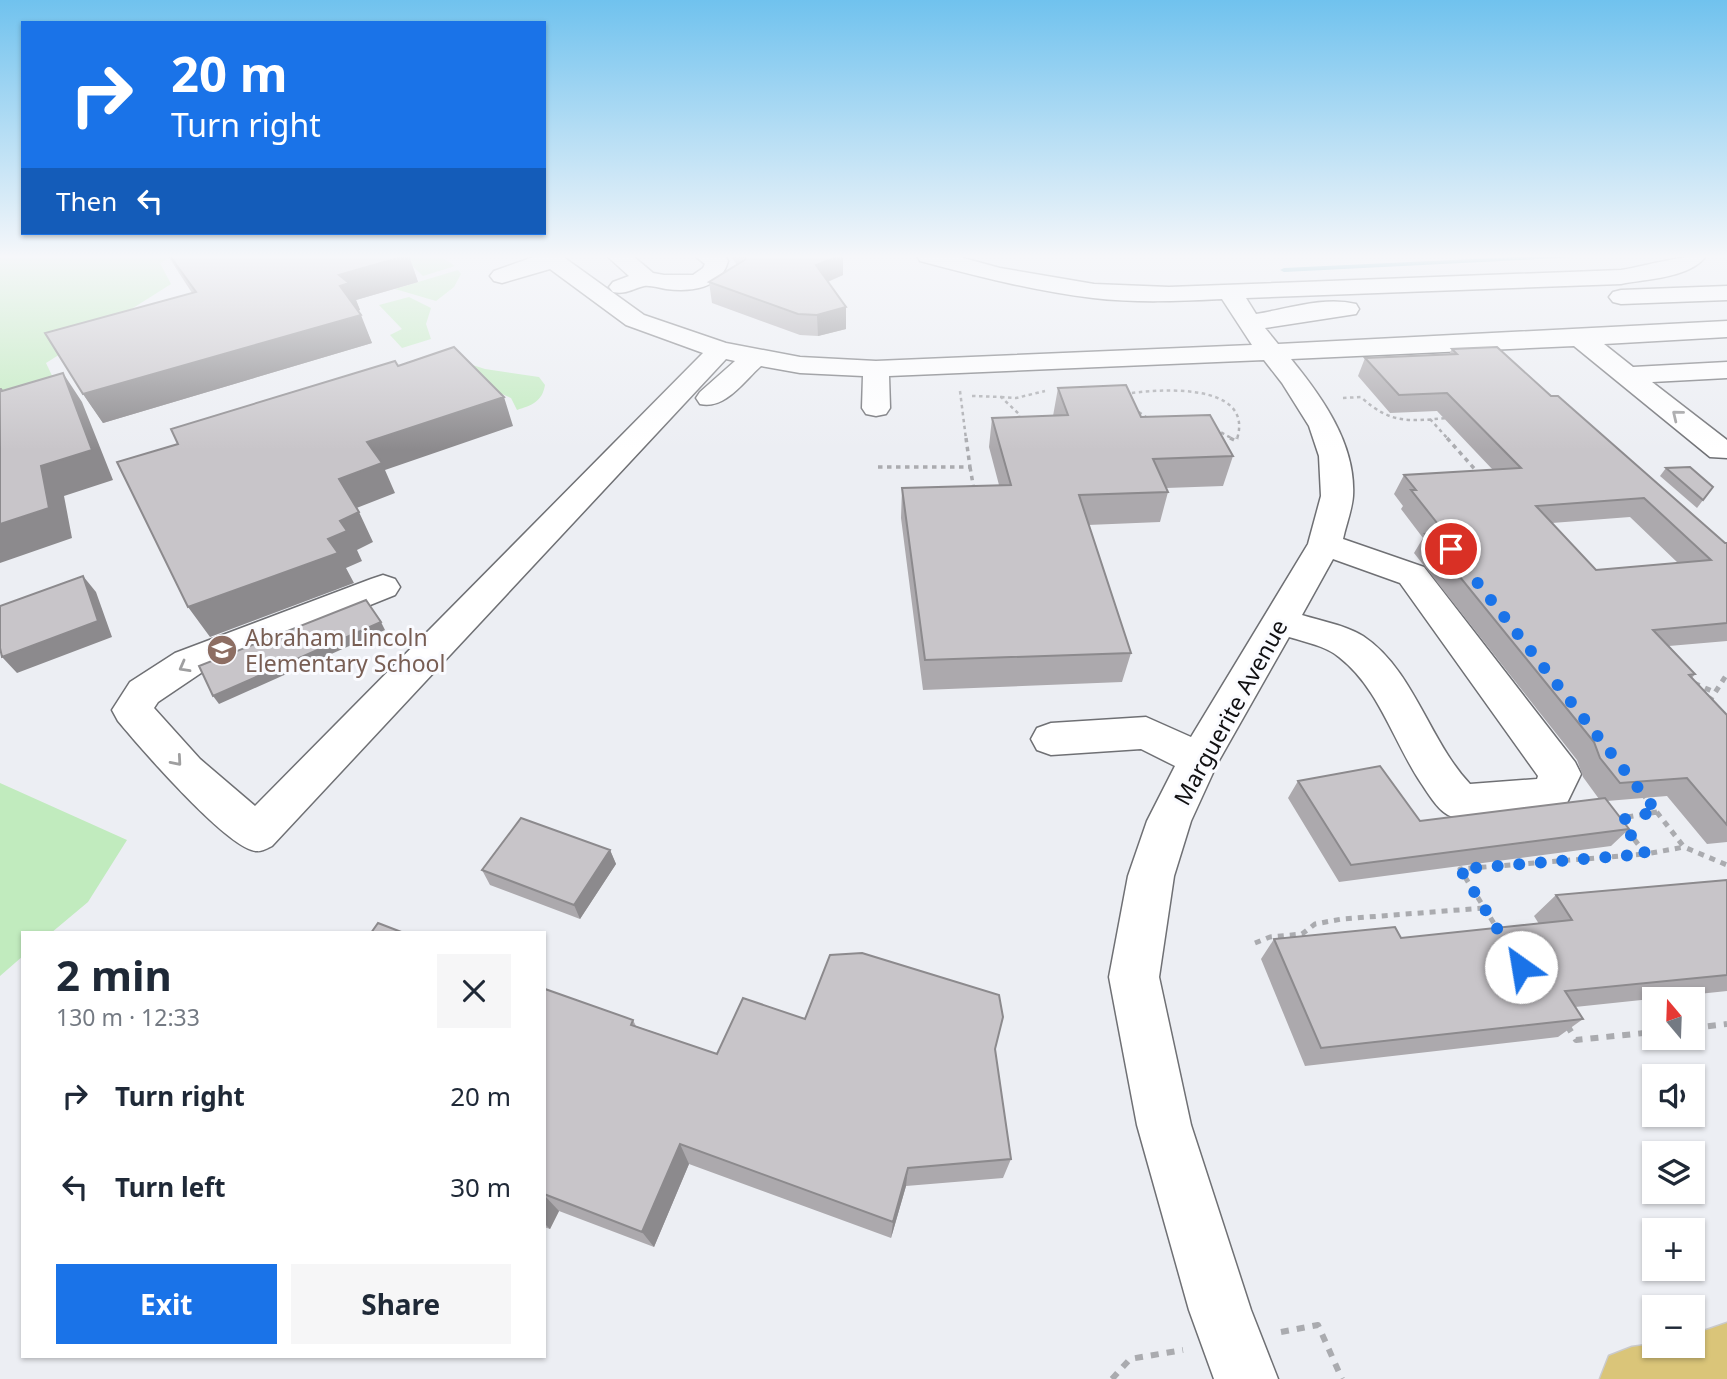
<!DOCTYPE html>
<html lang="en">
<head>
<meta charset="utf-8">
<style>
	body { margin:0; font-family:"Noto Sans",sans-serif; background:#f6f6f7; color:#1f2937; height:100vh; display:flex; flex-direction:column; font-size:26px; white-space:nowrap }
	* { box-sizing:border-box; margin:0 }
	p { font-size:23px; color:#747a83 }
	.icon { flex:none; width:38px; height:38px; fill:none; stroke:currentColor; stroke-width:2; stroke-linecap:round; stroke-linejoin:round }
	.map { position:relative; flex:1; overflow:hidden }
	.side { position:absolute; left:21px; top:931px; width:525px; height:427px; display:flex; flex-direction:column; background:#fff; border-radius:0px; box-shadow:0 2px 5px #0004 }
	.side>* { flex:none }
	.hud { position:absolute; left:21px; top:21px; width:525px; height:214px; border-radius:0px; box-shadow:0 2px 5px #0004; background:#1a73e8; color:#fff; overflow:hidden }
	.needle { width:46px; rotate:341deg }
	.controls { position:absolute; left:1642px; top:987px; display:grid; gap:14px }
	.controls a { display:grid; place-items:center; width:63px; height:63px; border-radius:0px; background:#fff; box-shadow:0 2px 5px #0004; font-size:35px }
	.pin { position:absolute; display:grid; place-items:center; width:60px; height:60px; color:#fff; margin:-30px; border:4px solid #fff; border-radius:50%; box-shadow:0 2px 7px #0007 }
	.me { position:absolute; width:77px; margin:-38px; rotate:328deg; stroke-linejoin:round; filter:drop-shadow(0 0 5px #0008) }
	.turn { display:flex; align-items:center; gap:24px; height:147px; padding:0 35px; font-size:32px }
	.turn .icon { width:91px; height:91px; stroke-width:2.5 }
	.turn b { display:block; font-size:49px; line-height:60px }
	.then { display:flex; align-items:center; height:66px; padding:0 35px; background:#0003; gap:14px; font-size:26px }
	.round { display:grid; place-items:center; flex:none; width:74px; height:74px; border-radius:0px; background:#f6f6f7 }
	.overview { display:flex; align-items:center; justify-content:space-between; height:119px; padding:0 35px }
	h1 { font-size:42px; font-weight:700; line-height:52px }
	.action { display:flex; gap:14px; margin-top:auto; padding:14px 35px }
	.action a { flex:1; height:80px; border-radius:0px; background:#1a73e8; color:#fff; font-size:28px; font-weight:700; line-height:80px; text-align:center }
	.action a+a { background:#f6f6f7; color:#1f2937 }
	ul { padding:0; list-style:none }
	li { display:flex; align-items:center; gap:21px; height:91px; padding:0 35px }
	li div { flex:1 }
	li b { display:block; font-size:26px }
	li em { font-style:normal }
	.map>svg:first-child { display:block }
	.green { fill:#c1ebbe }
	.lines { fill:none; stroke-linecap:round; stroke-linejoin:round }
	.stream { fill:#469bb2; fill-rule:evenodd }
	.minor-casing { stroke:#6f7074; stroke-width:3 }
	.major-casing { stroke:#cacacb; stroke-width:3 }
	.path-far3 { stroke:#aaabaf; stroke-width:2.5; stroke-dasharray:3.5 3.5; stroke-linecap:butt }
	.path-far2 { stroke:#aaabaf; stroke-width:3.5; stroke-dasharray:4.5 4.5; stroke-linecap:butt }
	.path-far1 { stroke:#aaabaf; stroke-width:5; stroke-dasharray:6 6; stroke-linecap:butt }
	.path { stroke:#aaabaf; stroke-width:6; stroke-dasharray:8 8; stroke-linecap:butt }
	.minor { fill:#fff; fill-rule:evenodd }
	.major { fill:#dac579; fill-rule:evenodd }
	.wall { fill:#aca9ad; fill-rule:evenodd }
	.shaded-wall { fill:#8c8a8d }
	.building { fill:#c8c5c9; stroke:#8c8a8d; stroke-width:2; fill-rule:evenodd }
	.oneway { stroke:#9f9fa0 }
	.route { stroke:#1a73e8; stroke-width:12; stroke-dasharray:0 21.6 }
	.labels { text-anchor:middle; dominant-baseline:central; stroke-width:6; stroke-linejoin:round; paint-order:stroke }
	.education-label { font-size:23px; fill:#785e54; stroke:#fafbff; text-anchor:start }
	.street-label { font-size:23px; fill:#101012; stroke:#fafbff }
</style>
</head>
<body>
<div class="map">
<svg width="1727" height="1379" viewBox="0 0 1727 1379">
	<rect width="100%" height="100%" fill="#eceef3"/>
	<path class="green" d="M 0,256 L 166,256 L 167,259 L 160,263 L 171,284 L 46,363 L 56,384 L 0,392 Z
		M 440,256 L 455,266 L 423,276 L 403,257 Z
		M 458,270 L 461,274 L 454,287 L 436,301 L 395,289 Z
		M 409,297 L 431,308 L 426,324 L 431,339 L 402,348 L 390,335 L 402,329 L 379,305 Z
		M 454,359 L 485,369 L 539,377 L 545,385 C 542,402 532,405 517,410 L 511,398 L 502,394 L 488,399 Z
		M 0,783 L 127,840 L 88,902 L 51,933 L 23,933 L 23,956 L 0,976 Z"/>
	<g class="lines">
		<path class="stream" d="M 1536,256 L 1598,256 L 1284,272 L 1280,270 L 1284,268 Z"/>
		<g class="minor-casing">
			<path id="minor" d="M 536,256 L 562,256 L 644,315 L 726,343 L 800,357 L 876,361 L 1252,345 L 1222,299 C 1180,301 1136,303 1093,298 C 1034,291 977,276 920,261 L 917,256 L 956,256 L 1000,268 L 1094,284 L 1169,287 L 1621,270 C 1650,265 1677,256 1706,256 C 1690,278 1646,279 1621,284 L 1246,298 L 1256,314 C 1287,309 1324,296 1356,304 L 1359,309 L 1356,314 L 1265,328 L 1278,344 L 1727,321 L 1727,337 L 1604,344 L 1633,367 L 1727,362 L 1727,378 L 1652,382 L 1727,440 L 1727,458 L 1710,457 L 1574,346 L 1291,359 C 1322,397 1356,444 1353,496 C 1352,510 1346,525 1343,539 L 1424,567 L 1575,762 L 1581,774 L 1565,807 C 1545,814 1466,824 1448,815 C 1437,809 1428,793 1421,783 C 1393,741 1379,688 1339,657 C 1326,646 1305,642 1289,637 L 1217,764 L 1191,821 L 1174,876 L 1159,977 L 1191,1125 L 1251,1310 L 1278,1379 L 1214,1379 L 1189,1310 L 1137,1125 L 1109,977 L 1128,876 L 1147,821 L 1175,766 L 1141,749 L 1051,755 L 1037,750 L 1031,739 L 1037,728 L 1051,723 L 1146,717 L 1191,737 L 1308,544 L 1321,496 L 1319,456 L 1309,426 L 1282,383 L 1264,360 L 889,376 L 890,408 L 886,414 L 876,416 L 866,414 L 862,408 L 863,376 L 800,373 L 761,366 C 744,381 725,410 700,404 L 696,398 L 700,392 L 735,361 L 726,359 L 272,846 C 268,848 261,852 257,851 C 229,851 138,745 118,721 L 112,710 L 130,682 L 175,653 L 371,579 L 383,575 L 395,579 L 400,587 L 395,595 L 201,673 L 158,702 L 154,708 L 200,759 L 255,806 L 703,353 L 626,325 L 550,269 L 502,283 L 494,281 L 490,276 L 494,271 ZM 1333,559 L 1400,583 L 1538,776 L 1537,779 L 1470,784 C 1429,741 1414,670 1363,636 C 1345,625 1321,621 1302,615 Z
				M 607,256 L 633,256 L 653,273 L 664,275 L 693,275 L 703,268 L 705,264 L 695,256 L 725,256 L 728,261 C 721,289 691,292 666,289 C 659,288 651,285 644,286 C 632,289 625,295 613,292 L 609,287 L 613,282 L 629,276 Z
				M 1727,286 L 1727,300 L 1621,304 L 1613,302 L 1609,297 L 1613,292 L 1621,290 Z"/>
		</g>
		<g class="major-casing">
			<path id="major" d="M 1727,1323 L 1727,1379 L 1600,1379 L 1609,1356 L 1632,1347 L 1654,1344 L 1654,1346 L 1692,1346 L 1692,1335 Z"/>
		</g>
		<path class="path-far3" d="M 960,391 L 966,439
			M 1125,394 C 1156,389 1255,381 1237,439
			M 972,396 L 1001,397 L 1020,415 L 1019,420
			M 1001,397 L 1016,398 L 1045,391
			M 1343,398 L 1361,397 C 1391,425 1410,421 1448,418
			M 1133,408 L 1149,419
			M 1430,419 L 1448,439
			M 1215,429 L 1233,439"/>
		<path class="path-far2" d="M 1230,438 L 1236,441 L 1237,438
			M 1447,438 L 1480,475
			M 878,467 L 970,467 L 966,438
			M 970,467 L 974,490"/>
		<path class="path-far1" d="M 1694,683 L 1714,692
			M 1709,702 L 1727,674
			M 1642,793 L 1684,847 L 1727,865
			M 1657,812 L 1627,817 L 1621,823 L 1646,854 L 1684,847
			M 1500,933 L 1460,869 L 1646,854
			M 1255,943 L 1270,937 L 1302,934 L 1315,924 L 1342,919 L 1484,908"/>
		<path class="path" d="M 1567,1025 L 1576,1040 L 1654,1032
			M 1692,1028 L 1727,1024
			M 1281,1332 L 1318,1325 L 1342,1379
			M 1112,1379 L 1130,1359 L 1183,1350"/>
		<use href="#minor" class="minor"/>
		<use href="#major" class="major"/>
	</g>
	<path class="wall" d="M 168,256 L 409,256 L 418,282 L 356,300 L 360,310 L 358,311 L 372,343 L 103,423 L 83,394 L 192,293 Z
		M 731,256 L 843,256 L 843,275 L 828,282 L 846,307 L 846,329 L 818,336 L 800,335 L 712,303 L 709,282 L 737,265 Z
		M 1452,349 L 1551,396 L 1725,543 L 1727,543 L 1727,641 L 1669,646 L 1695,674 L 1692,678 L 1727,715 L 1727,842 L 1707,844 L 1667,796 L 1607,801 L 1629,829 L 1611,846 L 1339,882 L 1288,798 L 1298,781 L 1420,821 L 1599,799 L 1583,777 L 1577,760 L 1414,553 L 1423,538 L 1401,509 L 1403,506 L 1394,494 L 1404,475 L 1493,470 L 1437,411 L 1390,413 L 1358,376 L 1365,358 L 1449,354 ZM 1630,517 L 1678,563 L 1596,570 L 1552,523 Z
		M 1058,388 L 1141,417 L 1233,456 L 1223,486 L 1166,488 L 1168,492 L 1160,522 L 1088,525 L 1131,653 L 1122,682 L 923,690 L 901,518 L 902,488 L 999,485 L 989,447 L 992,418 L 1053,416 Z
		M 1666,468 L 1713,487 L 1697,508 L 1660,476 Z
		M 610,850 L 616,864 L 580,919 L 490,885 L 482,870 Z
		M 1727,880 L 1727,991 L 1575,1007 L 1583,1019 L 1558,1037 L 1305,1066 L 1261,959 L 1274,939 L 1401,938 L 1539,924 L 1534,916 L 1556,895 Z
		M 544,990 L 633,1020 L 636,1026 L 717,1054 L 805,1019 L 995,1049 L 1011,1159 L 1003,1178 L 906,1186 L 891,1238 L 689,1164 L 654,1247 L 559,1211 L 550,1229 L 544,1227 Z"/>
	<path class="shaded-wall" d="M 405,256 L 409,256 L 418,282 L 356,300 L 360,310 L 351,314 L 340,286 L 339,275 Z
		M 839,256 L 843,256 L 843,275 L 817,286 L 816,265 Z
		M 846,307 L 846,329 L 818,336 L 817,315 Z
		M 361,315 L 372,343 L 103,423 L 83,394 Z
		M 63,373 L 82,402 L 113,480 L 64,496 L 72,538 L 0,563 L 0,524 L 41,466 Z
		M 504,397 L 513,426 L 385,470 L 395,493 L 354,509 L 339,479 L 367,442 Z
		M 359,512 L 373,542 L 357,550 L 362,561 L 346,568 L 354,583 L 210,637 L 188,607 L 328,539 L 340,521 Z
		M 83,576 L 96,592 L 112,637 L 17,673 L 2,657 Z
		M 381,622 L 385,630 L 219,704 L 213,696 Z
		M 610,850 L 616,864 L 580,919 L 574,905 Z
		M 680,1144 L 689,1164 L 654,1247 L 642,1232 Z
		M 908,1168 L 906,1186 L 891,1238 L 893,1222 Z
		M 544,1195 L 559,1211 L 550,1229 L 544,1223 Z"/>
	<path class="building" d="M 170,256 L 405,256 L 339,275 L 349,283 L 340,286 L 361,315 L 83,394 L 45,333 L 196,292 Z
		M 745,256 L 839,256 L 816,265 L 846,307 L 817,315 L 798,314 L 709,282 L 746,259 Z
		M 454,347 L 504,397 L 367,442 L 382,463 L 339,479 L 359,512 L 340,521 L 347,531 L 328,539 L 338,553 L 188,607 L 117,462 L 178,444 L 171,429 L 395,361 L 398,366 Z
		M 1497,347 L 1551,396 L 1558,396 L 1725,543 L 1727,543 L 1727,623 L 1653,630 L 1695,674 L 1689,675 L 1727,715 L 1727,825 L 1687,778 L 1620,783 L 1600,758 L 1594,742 L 1425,534 L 1445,533 L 1411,490 L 1416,490 L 1404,475 L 1521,468 L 1447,393 L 1399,395 L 1365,358 L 1457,354 L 1452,349 ZM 1644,498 L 1711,560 L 1596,570 L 1536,506 Z
		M 63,373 L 92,450 L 41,466 L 49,508 L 0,524 L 0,389 L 1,389 L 2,391 Z
		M 1126,385 L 1141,417 L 1210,415 L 1233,456 L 1153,459 L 1168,492 L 1079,495 L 1131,653 L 925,660 L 902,488 L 1011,485 L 992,418 L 1068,415 L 1058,388 Z
		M 1690,467 L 1713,487 L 1703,500 L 1666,468 Z
		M 83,576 L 98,621 L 2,657 L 0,648 L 0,606 Z
		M 366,600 L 381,622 L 213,696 L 199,666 Z
		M 1380,766 L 1420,821 L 1605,798 L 1629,829 L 1351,865 L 1298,781 Z
		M 521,818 L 610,850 L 574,905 L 482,870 Z
		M 1727,880 L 1727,975 L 1565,991 L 1583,1019 L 1321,1048 L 1274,939 L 1395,927 L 1401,938 L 1572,920 L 1556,895 Z
		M 378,923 L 404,933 L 371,933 Z
		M 862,953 L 999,995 L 1003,1017 L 995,1049 L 1011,1159 L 908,1168 L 893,1222 L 680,1144 L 642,1232 L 544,1194 L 545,989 L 633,1020 L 631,1025 L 717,1054 L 743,998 L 805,1019 L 830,955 Z"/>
	<defs><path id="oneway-chevron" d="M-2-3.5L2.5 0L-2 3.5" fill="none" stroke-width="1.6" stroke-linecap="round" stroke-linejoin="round" transform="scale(1.75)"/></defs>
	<g class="oneway">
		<use href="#oneway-chevron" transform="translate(1677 415) rotate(-141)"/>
		<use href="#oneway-chevron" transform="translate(184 667) rotate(151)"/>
		<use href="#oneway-chevron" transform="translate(177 761) rotate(49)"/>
	</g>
	<linearGradient id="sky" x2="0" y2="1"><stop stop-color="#70c2ee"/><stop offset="0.57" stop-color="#f6f7fa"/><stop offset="1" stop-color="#f6f7fa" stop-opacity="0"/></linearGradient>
	<rect width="1727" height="450" fill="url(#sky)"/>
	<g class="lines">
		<path class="route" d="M 1451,549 L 1657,812 L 1627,817 L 1621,823 L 1646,854 L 1460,869 L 1521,967"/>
	</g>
	<defs>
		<g id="school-disc" transform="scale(1.575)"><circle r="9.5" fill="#8d6e63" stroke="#fafbff"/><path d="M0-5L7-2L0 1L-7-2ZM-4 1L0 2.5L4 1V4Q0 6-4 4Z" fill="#fff"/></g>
	</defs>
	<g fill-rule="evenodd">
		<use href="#school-disc" x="222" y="650"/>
	</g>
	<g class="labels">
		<g class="education-label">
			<text x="245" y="637">Abraham Lincoln<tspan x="245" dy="26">Elementary School</tspan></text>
		</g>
		<g class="street-label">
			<text transform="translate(1230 712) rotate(-61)">Marguerite Avenue</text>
		</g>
	</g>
</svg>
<div class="controls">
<a><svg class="needle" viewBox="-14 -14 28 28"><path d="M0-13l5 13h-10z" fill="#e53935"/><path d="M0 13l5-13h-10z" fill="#747a83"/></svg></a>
<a><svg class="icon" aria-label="sound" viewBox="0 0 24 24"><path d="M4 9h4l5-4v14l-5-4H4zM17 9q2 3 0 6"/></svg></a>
<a><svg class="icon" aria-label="layers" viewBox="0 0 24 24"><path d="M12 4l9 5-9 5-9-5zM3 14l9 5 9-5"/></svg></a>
<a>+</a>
<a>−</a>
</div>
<div class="pin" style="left:1451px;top:549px;background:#d93025"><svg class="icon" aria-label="arrive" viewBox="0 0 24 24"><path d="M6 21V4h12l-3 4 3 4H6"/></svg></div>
<svg class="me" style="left:1521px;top:967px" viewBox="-20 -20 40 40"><circle r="19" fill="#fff"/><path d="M0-13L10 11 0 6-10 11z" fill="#1a73e8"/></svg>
<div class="hud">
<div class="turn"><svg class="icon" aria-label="right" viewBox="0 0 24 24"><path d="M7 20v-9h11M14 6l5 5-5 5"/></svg><div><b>20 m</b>Turn right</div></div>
<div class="then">Then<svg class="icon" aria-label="left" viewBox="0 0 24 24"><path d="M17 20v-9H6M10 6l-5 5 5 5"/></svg></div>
</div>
<section class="side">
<div class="overview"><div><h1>2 min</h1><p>130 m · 12:33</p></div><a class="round"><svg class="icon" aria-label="close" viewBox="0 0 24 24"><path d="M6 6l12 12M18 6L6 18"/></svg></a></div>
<ul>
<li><svg class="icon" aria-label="right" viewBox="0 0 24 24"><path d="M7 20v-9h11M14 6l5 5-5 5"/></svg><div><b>Turn right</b></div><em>20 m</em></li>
<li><svg class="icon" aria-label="left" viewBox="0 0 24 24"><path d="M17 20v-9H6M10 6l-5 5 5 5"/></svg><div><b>Turn left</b></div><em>30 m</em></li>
</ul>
<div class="action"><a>Exit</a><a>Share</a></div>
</section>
</div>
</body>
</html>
